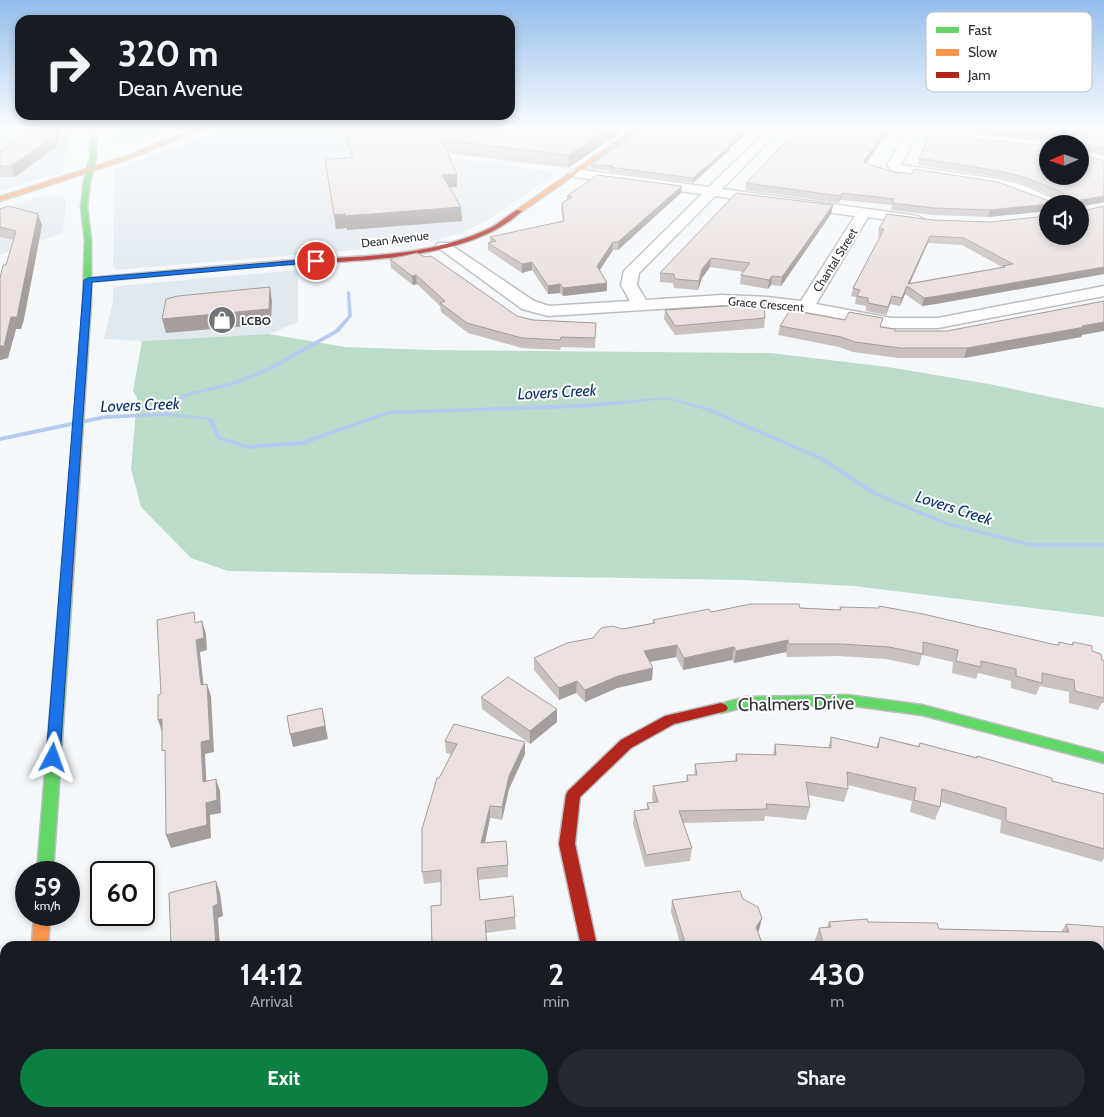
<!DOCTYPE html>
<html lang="en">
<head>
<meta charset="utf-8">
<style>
	body { margin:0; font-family:Cabin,sans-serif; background:#242831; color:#f1f3f6; height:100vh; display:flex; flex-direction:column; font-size:19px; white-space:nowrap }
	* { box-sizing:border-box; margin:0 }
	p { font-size:16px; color:#9ea1a6 }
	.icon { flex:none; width:28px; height:28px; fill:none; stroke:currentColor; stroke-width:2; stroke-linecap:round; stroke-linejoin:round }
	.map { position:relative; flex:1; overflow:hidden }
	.sheet { position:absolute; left:0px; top:941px; width:1105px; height:176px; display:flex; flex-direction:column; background:#171b24; border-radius:15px 15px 0 0; box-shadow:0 2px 8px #0003 }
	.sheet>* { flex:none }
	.banner { position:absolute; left:15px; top:15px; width:500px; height:105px; border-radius:15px; box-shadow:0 2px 8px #0003; background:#171b24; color:#f1f3f6; overflow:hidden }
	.needle { width:32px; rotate:268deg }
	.fabs { position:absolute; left:1039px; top:135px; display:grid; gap:10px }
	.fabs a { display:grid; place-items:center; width:50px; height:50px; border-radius:50%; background:#171b24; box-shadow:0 2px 8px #0003; font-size:25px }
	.speed { position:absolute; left:15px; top:861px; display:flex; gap:10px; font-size:25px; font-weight:700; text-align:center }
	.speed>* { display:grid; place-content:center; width:65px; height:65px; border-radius:50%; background:#171b24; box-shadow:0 2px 8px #0003; line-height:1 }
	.speed small { font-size:12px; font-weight:400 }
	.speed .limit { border:2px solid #111; border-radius:8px; background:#fff; color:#111 }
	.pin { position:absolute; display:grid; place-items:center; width:42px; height:42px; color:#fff; margin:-21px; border:2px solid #fff; border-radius:50%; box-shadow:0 1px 5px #0007 }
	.me { position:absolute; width:55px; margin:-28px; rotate:4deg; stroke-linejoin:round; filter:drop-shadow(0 0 4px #0008) }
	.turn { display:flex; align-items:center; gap:18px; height:105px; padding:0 20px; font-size:22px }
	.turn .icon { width:65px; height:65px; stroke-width:2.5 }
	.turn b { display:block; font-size:35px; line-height:42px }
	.eta { display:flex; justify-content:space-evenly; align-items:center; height:85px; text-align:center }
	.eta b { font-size:30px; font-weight:700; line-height:35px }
	.button { display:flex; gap:10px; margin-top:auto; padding:10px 20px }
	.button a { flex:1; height:58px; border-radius:30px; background:#0b8043; color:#fff; font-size:20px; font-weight:700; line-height:58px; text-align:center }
	.button a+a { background:#242831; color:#f1f3f6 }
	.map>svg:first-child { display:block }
	.built { fill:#e1e9f0 }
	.education { fill:#f8f0e8 }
	.forest { fill:#bbdcc8 }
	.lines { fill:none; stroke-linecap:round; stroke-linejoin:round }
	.stream { fill:#b3cbf0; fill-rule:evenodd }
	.street-casing { stroke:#bbbec1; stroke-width:3 }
	.fast-casing { stroke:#bbbec1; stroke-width:3 }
	.slow-casing { stroke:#bbbec1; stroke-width:3 }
	.jam-casing { stroke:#bbbec1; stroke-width:3 }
	.street { fill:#fefefe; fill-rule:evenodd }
	.fast { fill:#63d668; fill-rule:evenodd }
	.slow { fill:#ff974d; fill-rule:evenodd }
	.jam { fill:#b3261e; fill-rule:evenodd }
	.wall { fill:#cac1bf; fill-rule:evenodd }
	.shaded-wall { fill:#a49d9b }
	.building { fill:#ebe0de; stroke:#a49d9b; fill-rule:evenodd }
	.route { fill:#1a73e8; stroke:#114b97 }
	.labels { text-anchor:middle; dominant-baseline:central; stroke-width:4; stroke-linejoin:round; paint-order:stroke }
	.far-street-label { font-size:12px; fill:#2c2f32; stroke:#fff }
	.far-poi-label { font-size:12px; font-weight:bold; fill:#2c2f32; stroke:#fff; text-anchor:start }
	.water-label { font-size:16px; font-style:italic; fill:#0c3570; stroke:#fff }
	.near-street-label { font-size:18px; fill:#2c2f32; stroke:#fff }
	.key { fill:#fff; stroke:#c0c1c2; stroke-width:1 }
	.key-label { font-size:14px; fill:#2c2f32 }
</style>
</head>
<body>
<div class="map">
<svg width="1104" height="1117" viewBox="0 0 1104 1117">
	<rect width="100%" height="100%" fill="#f5f8fb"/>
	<path class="built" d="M 0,127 L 72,127 L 65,150 L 63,172 L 0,191 Z
		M 114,127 L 180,127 L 141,142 L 119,144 L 114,142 Z
		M 229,127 L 432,127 L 393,153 L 491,163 L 544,171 L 555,174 L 486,221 L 464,232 L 432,241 L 390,247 L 116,270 L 113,268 L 114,170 Z
		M 53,195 L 63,197 L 66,200 L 63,233 L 0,255 L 0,209 L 36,198 Z
		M 298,270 L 298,322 L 269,334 L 142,341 L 104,339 L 113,301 L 113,288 L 120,286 Z"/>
	<path class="education" d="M 1025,127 L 1104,127 L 1104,142 Z"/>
	<path class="forest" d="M 269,334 L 345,347 L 433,350 L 770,353 L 888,367 L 989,384 L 1104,408 L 1104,617 L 854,586 L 743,580 L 228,571 L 191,558 L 141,507 L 131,469 L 137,398 L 133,391 L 142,341 Z"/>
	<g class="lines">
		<path class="stream" d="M 347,291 L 350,292 L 352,316 L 339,332 L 273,369 L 237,384 L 187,396 L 169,413 L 212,418 L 221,437 L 248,445 L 302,441 L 388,411 L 583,404 L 667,397 L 709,408 L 822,457 L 878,493 L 947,522 L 1030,543 L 1104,543 L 1104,547 L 1030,547 L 943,524 L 874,495 L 818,459 L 705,410 L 667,399 L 583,408 L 389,414 L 303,445 L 248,449 L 217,439 L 208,420 L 165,416 L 105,419 L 0,441 L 0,437 L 105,415 L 164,413 L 183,394 L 233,382 L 269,367 L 335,330 L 348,316 Z"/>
		<g class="street-casing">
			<path id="street" d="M 770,127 L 782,127 L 722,189 L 918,216 L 925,220 L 918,224 L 868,217 L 816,304 L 891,318 L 938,318 L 1104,286 L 1104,296 L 938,328 L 891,328 L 806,312 L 767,307 L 722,305 L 548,316 L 522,309 L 436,246 L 438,243 L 448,243 L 534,301 L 549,306 L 630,301 L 621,285 L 624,271 L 702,194 L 575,177 L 569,173 L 571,170 L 575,169 L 709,187 ZM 715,196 L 855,216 L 801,301 L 767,297 L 722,295 L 646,300 L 637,285 L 639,273 Z
				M 910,127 L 921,127 L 901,165 L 997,179 L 1022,185 L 1059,201 L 1061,204 L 1048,204 L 1048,206 L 1012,191 L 997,187 L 893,171 L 887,165 Z
				M 605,1112 L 648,1112 L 649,1117 L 605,1117 Z"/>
		</g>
		<g class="fast-casing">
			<path id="fast" d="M 91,127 L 95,127 L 96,158 L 90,182 L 87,207 L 91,240 L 91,303 L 86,377 L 82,380 L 78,377 L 83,303 L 85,240 L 81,207 L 84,182 L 90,158 Z
				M 66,588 L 72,592 L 53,872 L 37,872 L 60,592 Z
				M 847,695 L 922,705 L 1104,753 L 1104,763 L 922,715 L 847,705 L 746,707 L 721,713 L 716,711 L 714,708 L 716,705 L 746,697 Z"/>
		</g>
		<g class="slow-casing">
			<path id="slow" d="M 201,127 L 208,127 L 128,159 L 0,201 L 0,197 L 124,157 Z
				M 637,127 L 643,127 L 521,212 L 517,212 L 517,210 Z
				M 282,261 L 285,263 L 284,264 L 88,282 L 84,280 L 88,278 Z
				M 82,374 L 86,377 L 72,592 L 66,596 L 60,592 L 78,377 Z
				M 34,915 L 50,915 L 48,946 L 32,946 Z
				M 18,1112 L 38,1112 L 38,1117 L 18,1117 Z"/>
		</g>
		<g class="jam-casing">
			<path id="jam" d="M 517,210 L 522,211 C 468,262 353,260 282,265 L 279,263 L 282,261 C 351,256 428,259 492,227 C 501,222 508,215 517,210 Z
				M 721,703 L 726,705 L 728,708 L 726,711 L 674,724 L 631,748 L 580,797 L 575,844 L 597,946 L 581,946 L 559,844 L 566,795 L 568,791 L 621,740 L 665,716 Z"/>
		</g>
		<use href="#street" class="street"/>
		<use href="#fast" class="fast"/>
		<use href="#slow" class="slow"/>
		<use href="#jam" class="jam"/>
	</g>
	<path class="wall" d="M 23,127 L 60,127 L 57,146 L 15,177 L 0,177 L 0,152 L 26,134 Z
		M 352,127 L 619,127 L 619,134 L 568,168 L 448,153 L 457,174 L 457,187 L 449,187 L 461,207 L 462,221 L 347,230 L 347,228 L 336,229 L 325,159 L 351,158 L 347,142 L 346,130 Z
		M 662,127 L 754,127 L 730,148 L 730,150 L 693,183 L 610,172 L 610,170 L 591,169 L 591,165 L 654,133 Z
		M 937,127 L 1044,127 L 1047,129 L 1104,138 L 1104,156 L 1080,149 L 1080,154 L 1104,161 L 1104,202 L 1081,206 L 1080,209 L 1083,211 L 1104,206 L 1104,274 L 936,304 L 922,306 L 905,294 L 900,306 L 890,304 L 886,315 L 866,311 L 866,306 L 855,304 L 856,297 L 851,296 L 853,288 L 880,236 L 878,236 L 879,229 L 1048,236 L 1080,204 L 1048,204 L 1048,211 L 988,217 L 932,215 L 891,210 L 892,205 L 840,200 L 839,203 L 745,190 L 746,183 L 866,163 L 899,174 L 1049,201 L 1060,199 L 1022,183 L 997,177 L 918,165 L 919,158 L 1048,176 L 1080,144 L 1048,144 L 1048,142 L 936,130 ZM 928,243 L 962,245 L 1002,267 L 910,283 Z
		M 681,193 L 618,250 L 613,250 L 600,270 L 607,283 L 607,291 L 563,296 L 560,293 L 548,294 L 532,270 L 522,273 L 488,250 L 488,243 L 490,242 L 490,237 L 563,221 L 561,210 L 562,203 L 567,200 L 567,196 Z
		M 833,205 L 831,214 L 781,286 L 771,285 L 768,289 L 740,284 L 741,275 L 744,272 L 710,267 L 702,278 L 698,290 L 674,288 L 673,283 L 660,282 L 660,273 Z
		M 0,209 L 42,225 L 24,319 L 21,329 L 16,329 L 8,358 L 0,360 L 0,278 L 6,265 L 13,240 L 0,237 Z
		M 390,259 L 517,316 L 533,320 L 596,323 L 595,348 L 561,347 L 560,350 L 522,348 L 468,333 L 441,312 L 440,306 L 417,284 L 413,285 L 391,268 Z
		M 665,310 L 765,318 L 764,328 L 675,335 L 664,319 Z
		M 780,326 L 881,327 L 895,331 L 1082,335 L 1081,337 L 964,358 L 898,358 L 853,352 L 839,347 L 778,335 Z
		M 840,607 L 1052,644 L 1058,645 L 1059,642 L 1071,645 L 1073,642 L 1092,651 L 1102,660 L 1104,661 L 1104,703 L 1102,703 L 1098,710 L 1069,703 L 1069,692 L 1040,686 L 1036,695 L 1011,688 L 1011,681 L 978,673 L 976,679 L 952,673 L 953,662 L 922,655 L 919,666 L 886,659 L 838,656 L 787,657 L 786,652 L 734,663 L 732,660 L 683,670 L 676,657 L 650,662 L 652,680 L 617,688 L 585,702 L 576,693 L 559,700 L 534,670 L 534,658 L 622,629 L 653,623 L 653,620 L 711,612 L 800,608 L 839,610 Z
		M 481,697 L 557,709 L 557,722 L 530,744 L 482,709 Z
		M 831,737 L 876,748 L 880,737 L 918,746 L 920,743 L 976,758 L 977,756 L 1052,781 L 1104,794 L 1104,858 L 1102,862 L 1000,833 L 1001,820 L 941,802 L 940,807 L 935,820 L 910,812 L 912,801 L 848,785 L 848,789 L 844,802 L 808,795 L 810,807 L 806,820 L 765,816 L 764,821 L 683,823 L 692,848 L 690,861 L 645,867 L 633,824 L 634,811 L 647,809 L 647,803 L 653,802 L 652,798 L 653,786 L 686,781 L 687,775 L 694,775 L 695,764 L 735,762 L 736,754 L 773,755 L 775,744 L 828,748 Z
		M 445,741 L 525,742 L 525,754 L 509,789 L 502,820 L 490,818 L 485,843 L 508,865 L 508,877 L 478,880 L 480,900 L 515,917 L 516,929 L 486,933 L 441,905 L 441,882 L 424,884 L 422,872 L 439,778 L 452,755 L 446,753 Z
		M 743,899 L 762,918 L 758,932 L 763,946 L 681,946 L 671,912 L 672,900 Z
		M 829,922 L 868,922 L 939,929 L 1061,932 L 1066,924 L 1104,927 L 1104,1029 L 1100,1028 L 1100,946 L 817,946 L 815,940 L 819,928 L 827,927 Z"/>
	<path class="shaded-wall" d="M 23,127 L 40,127 L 26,136 Z
		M 55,127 L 60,127 L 57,146 L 15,177 L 11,166 Z
		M 611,127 L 619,127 L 619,134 L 568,168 L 569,155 Z
		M 750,127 L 754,127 L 730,148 L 730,150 L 693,183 L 693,178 L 728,145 Z
		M 889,127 L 892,127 L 862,169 L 863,162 Z
		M 457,174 L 457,187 L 442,188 L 442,175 Z
		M 682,186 L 681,193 L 618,250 L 618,242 Z
		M 842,193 L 840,200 L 839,203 L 840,196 Z
		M 1104,196 L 1104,202 L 1080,207 L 1081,200 Z
		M 1048,204 L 1048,211 L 988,217 L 990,210 Z
		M 833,205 L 831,214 L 781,286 L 782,277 Z
		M 461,207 L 462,221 L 347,230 L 347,228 L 336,229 L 334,215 Z
		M 38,214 L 42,225 L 24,319 L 21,329 L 16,329 L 8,358 L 0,360 L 0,346 Z
		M 930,236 L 928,243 L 908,287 L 908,284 Z
		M 613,242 L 613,250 L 597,274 L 597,266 Z
		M 711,258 L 710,267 L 702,278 L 698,290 L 699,281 L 702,269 Z
		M 532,262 L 532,270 L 522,273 L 522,264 Z
		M 1104,267 L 1104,274 L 936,304 L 922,306 L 924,298 Z
		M 416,275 L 417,284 L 413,285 L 412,276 Z
		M 772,276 L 771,285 L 768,289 L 769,280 Z
		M 607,283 L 607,291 L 563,296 L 563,288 Z
		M 560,284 L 560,293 L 548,294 L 548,286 Z
		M 907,286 L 905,294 L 900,306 L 902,298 Z
		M 270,287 L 272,301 L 271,324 L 166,333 L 162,319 Z
		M 892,296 L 890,304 L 886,315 L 888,307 Z
		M 1104,322 L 1104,331 L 1082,335 L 1081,337 L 964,358 L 967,348 L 1082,326 Z
		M 202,621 L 206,634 L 207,650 L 200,652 L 205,698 L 201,685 L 196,640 Z
		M 788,640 L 786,652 L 734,663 L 736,651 Z
		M 677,645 L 676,657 L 643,663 L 644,651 Z
		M 734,647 L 732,660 L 683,670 L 684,658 Z
		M 653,668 L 652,680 L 617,688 L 585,702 L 585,690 L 618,676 Z
		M 577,681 L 576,693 L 559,700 L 559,688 Z
		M 207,684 L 211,696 L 214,752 L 205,754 L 207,794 L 203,782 L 201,742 Z
		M 322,708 L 328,739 L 293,747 L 290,734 Z
		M 557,709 L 557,722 L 530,744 L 530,731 Z
		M 162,719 L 162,732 L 158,720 Z
		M 525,742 L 525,754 L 509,789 L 502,820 L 502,807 L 509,776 Z
		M 216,779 L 220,791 L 221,813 L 210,815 L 211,838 L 171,848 L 166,835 Z
		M 490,806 L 490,818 L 482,856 L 481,843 Z
		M 216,881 L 220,893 L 223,916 L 218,918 L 220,946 L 216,946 L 213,906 Z
		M 762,918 L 759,930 L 754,939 L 756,927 Z
		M 195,1112 L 230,1112 L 231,1114 L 222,1117 L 181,1117 Z"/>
	<path class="building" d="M 36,127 L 55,127 L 54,136 L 11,166 L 0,166 L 0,152 Z
		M 352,127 L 611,127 L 569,155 L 442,140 L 457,174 L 442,175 L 461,207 L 345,216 L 345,214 L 334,215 L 325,159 L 353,158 L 346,130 Z
		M 662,127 L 750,127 L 728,145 L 730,146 L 693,178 L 610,167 L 613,166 L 591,165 L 638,132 L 654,133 Z
		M 800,127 L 889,127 L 863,162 L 899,174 L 900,172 L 912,174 L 914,169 L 998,182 L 1049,201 L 1063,199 L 1065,196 L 1062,192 L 1024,177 L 999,171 L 919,158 L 930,136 L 933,135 L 1048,146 L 1048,176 L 1080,176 L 1080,144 L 1051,144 L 1050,136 L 969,127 L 1044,127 L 1047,129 L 1104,138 L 1104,149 L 1082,143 L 1080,145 L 1080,154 L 1104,161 L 1104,196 L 1081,200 L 1080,209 L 1083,211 L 1104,206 L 1104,267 L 938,296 L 924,298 L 907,286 L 902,298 L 892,296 L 888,307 L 868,303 L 868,298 L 857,296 L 860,290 L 853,288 L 884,229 L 879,229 L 887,214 L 933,220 L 990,222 L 1048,216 L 1048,236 L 1080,236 L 1080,204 L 1048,204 L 990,210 L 934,208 L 892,203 L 894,199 L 842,193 L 840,196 L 746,183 ZM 930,236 L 964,238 L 1013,264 L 1003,266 L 1005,267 L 908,284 Z
		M 597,175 L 682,186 L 618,242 L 613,242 L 597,266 L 607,283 L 563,288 L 560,284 L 548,286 L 532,262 L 522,264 L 488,243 L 496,241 L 490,237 L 564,221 L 562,203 L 572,197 L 567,196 Z
		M 736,193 L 833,205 L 782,277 L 772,276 L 769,280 L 741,275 L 750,263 L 711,258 L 702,269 L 699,281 L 675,279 L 674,274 L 660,273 Z
		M 8,206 L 38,214 L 19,307 L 17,317 L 11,317 L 4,346 L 0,346 L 0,278 L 3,265 L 6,265 L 16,231 L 0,227 L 0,209 Z
		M 417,253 L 425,257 L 431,256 L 517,316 L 533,320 L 596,323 L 595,338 L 561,337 L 560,340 L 522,338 L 467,323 L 440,303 L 445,301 L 416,275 L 412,276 L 390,259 Z
		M 270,287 L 269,309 L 162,319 L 166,299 L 178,296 Z
		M 1104,301 L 1104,322 L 1082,326 L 1085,327 L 967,348 L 900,348 L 855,342 L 841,337 L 780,326 L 790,310 L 845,320 L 849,312 L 883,318 L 880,327 L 895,329 L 895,331 L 947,331 Z
		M 764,304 L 765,318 L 675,326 L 665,310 L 710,307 Z
		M 751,604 L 799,604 L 800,608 L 841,610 L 840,607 L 879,608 L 879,606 L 923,614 L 1052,644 L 1059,645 L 1059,642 L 1073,645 L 1073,642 L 1092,646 L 1092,651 L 1101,654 L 1102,660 L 1104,661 L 1104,698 L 1075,691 L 1074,680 L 1042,673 L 1042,683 L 1016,676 L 1016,669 L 981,661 L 981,667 L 956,661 L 958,650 L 923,642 L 923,654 L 889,647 L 841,644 L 789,644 L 788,640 L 736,651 L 734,647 L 684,658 L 677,645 L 644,651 L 653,668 L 618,676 L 585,690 L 577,681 L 559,688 L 534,658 L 567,643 L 593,638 L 601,628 L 613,626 L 622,629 L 655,623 L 653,620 L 709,609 L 711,612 Z
		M 194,612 L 195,623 L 202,621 L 204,638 L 196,640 L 201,685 L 207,684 L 210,740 L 201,742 L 203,782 L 216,779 L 217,800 L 206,803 L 207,825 L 166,835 L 165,750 L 162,751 L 162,719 L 158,720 L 158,695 L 161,694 L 157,620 Z
		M 508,677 L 557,709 L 530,731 L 481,697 Z
		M 322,708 L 325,726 L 290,734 L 287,716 Z
		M 454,724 L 525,742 L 509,776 L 502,807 L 490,806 L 481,843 L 506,841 L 508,865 L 477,868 L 480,900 L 513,896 L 515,917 L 485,921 L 487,946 L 432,946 L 431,906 L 441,905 L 441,870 L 422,872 L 422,829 L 437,778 L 439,778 L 457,744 L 445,741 Z
		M 831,737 L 878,748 L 880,737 L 919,747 L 920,743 L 977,758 L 977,756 L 1052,778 L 1052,781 L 1104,794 L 1104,849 L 1006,821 L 1006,808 L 942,789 L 940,807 L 914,800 L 916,788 L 847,772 L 848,789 L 806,782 L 810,807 L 766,804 L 767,809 L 679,811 L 692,848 L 646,855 L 634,811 L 649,809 L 647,803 L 658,802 L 653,786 L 688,781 L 687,775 L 697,775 L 695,764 L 737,761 L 736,754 L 776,755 L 775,744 L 831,748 Z
		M 216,881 L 218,904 L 213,906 L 216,946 L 171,946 L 169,893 Z
		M 740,891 L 743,899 L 758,907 L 762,918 L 756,927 L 763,946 L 686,946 L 672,900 Z
		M 867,919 L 868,922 L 937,923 L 939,929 L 1069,932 L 1066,924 L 1104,927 L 1104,1016 L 1100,1016 L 1100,946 L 824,946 L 819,928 L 831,927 L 829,922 Z
		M 177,1112 L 195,1112 L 181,1117 L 177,1117 Z
		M 434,1112 L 541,1112 L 542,1117 L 435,1117 Z"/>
	<linearGradient id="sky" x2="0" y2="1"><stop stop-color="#93bdeb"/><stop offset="0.45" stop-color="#fafcfd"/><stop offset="1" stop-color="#fafcfd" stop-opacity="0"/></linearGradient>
	<rect width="1104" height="284" fill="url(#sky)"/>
	<path class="route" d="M 316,259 L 319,259 L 319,262 L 92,282 L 60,758 L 58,761 L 53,763 L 48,761 L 46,758 L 84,280 L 88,278 Z"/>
	<defs>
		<g id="shop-disc" transform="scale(1.4375)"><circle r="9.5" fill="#727578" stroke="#fff"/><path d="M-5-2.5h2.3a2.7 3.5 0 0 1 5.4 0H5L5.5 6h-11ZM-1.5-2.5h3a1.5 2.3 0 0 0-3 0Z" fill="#fff"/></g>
	</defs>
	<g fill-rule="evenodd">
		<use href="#shop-disc" x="222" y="320"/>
	</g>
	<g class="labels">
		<g class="far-street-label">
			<text transform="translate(395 239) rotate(-7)">Dean Avenue</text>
			<text transform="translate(835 260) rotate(-58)">Chantal Street</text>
			<text transform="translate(766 304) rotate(5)">Grace Crescent</text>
		</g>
		<g class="far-poi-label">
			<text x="241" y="320">LCBO</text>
		</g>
		<g class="water-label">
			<text transform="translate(557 392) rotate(-3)">Lovers Creek</text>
			<text transform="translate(140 405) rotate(-2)">Lovers Creek</text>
			<text transform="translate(954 508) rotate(18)">Lovers Creek</text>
		</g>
		<g class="near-street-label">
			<text transform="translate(796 704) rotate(-1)">Chalmers Drive</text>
		</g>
	</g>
	<rect x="926" y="12" width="166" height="80" rx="8" class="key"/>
	<rect x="936" y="27" width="23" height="6" fill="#63d668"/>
	<rect x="936" y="49" width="23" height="7" fill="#ff974d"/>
	<rect x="936" y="72" width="23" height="6" fill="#b3261e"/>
	<g class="key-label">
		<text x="968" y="35">Fast</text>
		<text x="968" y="57">Slow</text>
		<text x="968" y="80">Jam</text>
	</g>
</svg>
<div class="fabs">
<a><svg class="needle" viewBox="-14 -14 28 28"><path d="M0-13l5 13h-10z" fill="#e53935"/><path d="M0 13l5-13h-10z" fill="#9ea1a6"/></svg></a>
<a><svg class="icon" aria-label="sound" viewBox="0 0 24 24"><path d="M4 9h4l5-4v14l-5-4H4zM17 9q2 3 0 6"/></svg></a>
</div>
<div class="speed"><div>59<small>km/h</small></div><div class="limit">60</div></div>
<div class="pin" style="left:316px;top:261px;background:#d93025"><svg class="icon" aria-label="arrive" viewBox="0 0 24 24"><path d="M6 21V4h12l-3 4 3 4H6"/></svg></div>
<svg class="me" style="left:53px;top:758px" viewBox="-20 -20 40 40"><path d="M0-17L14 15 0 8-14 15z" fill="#1a73e8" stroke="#fff" stroke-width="4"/></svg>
<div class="banner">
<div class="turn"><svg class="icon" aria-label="right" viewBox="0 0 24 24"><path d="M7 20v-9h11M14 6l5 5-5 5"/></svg><div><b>320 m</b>Dean Avenue</div></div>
</div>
<section class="sheet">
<div class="eta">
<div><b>14:12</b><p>Arrival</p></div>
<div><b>2</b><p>min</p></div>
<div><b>430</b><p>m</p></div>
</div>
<div class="button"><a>Exit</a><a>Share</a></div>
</section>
</div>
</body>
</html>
